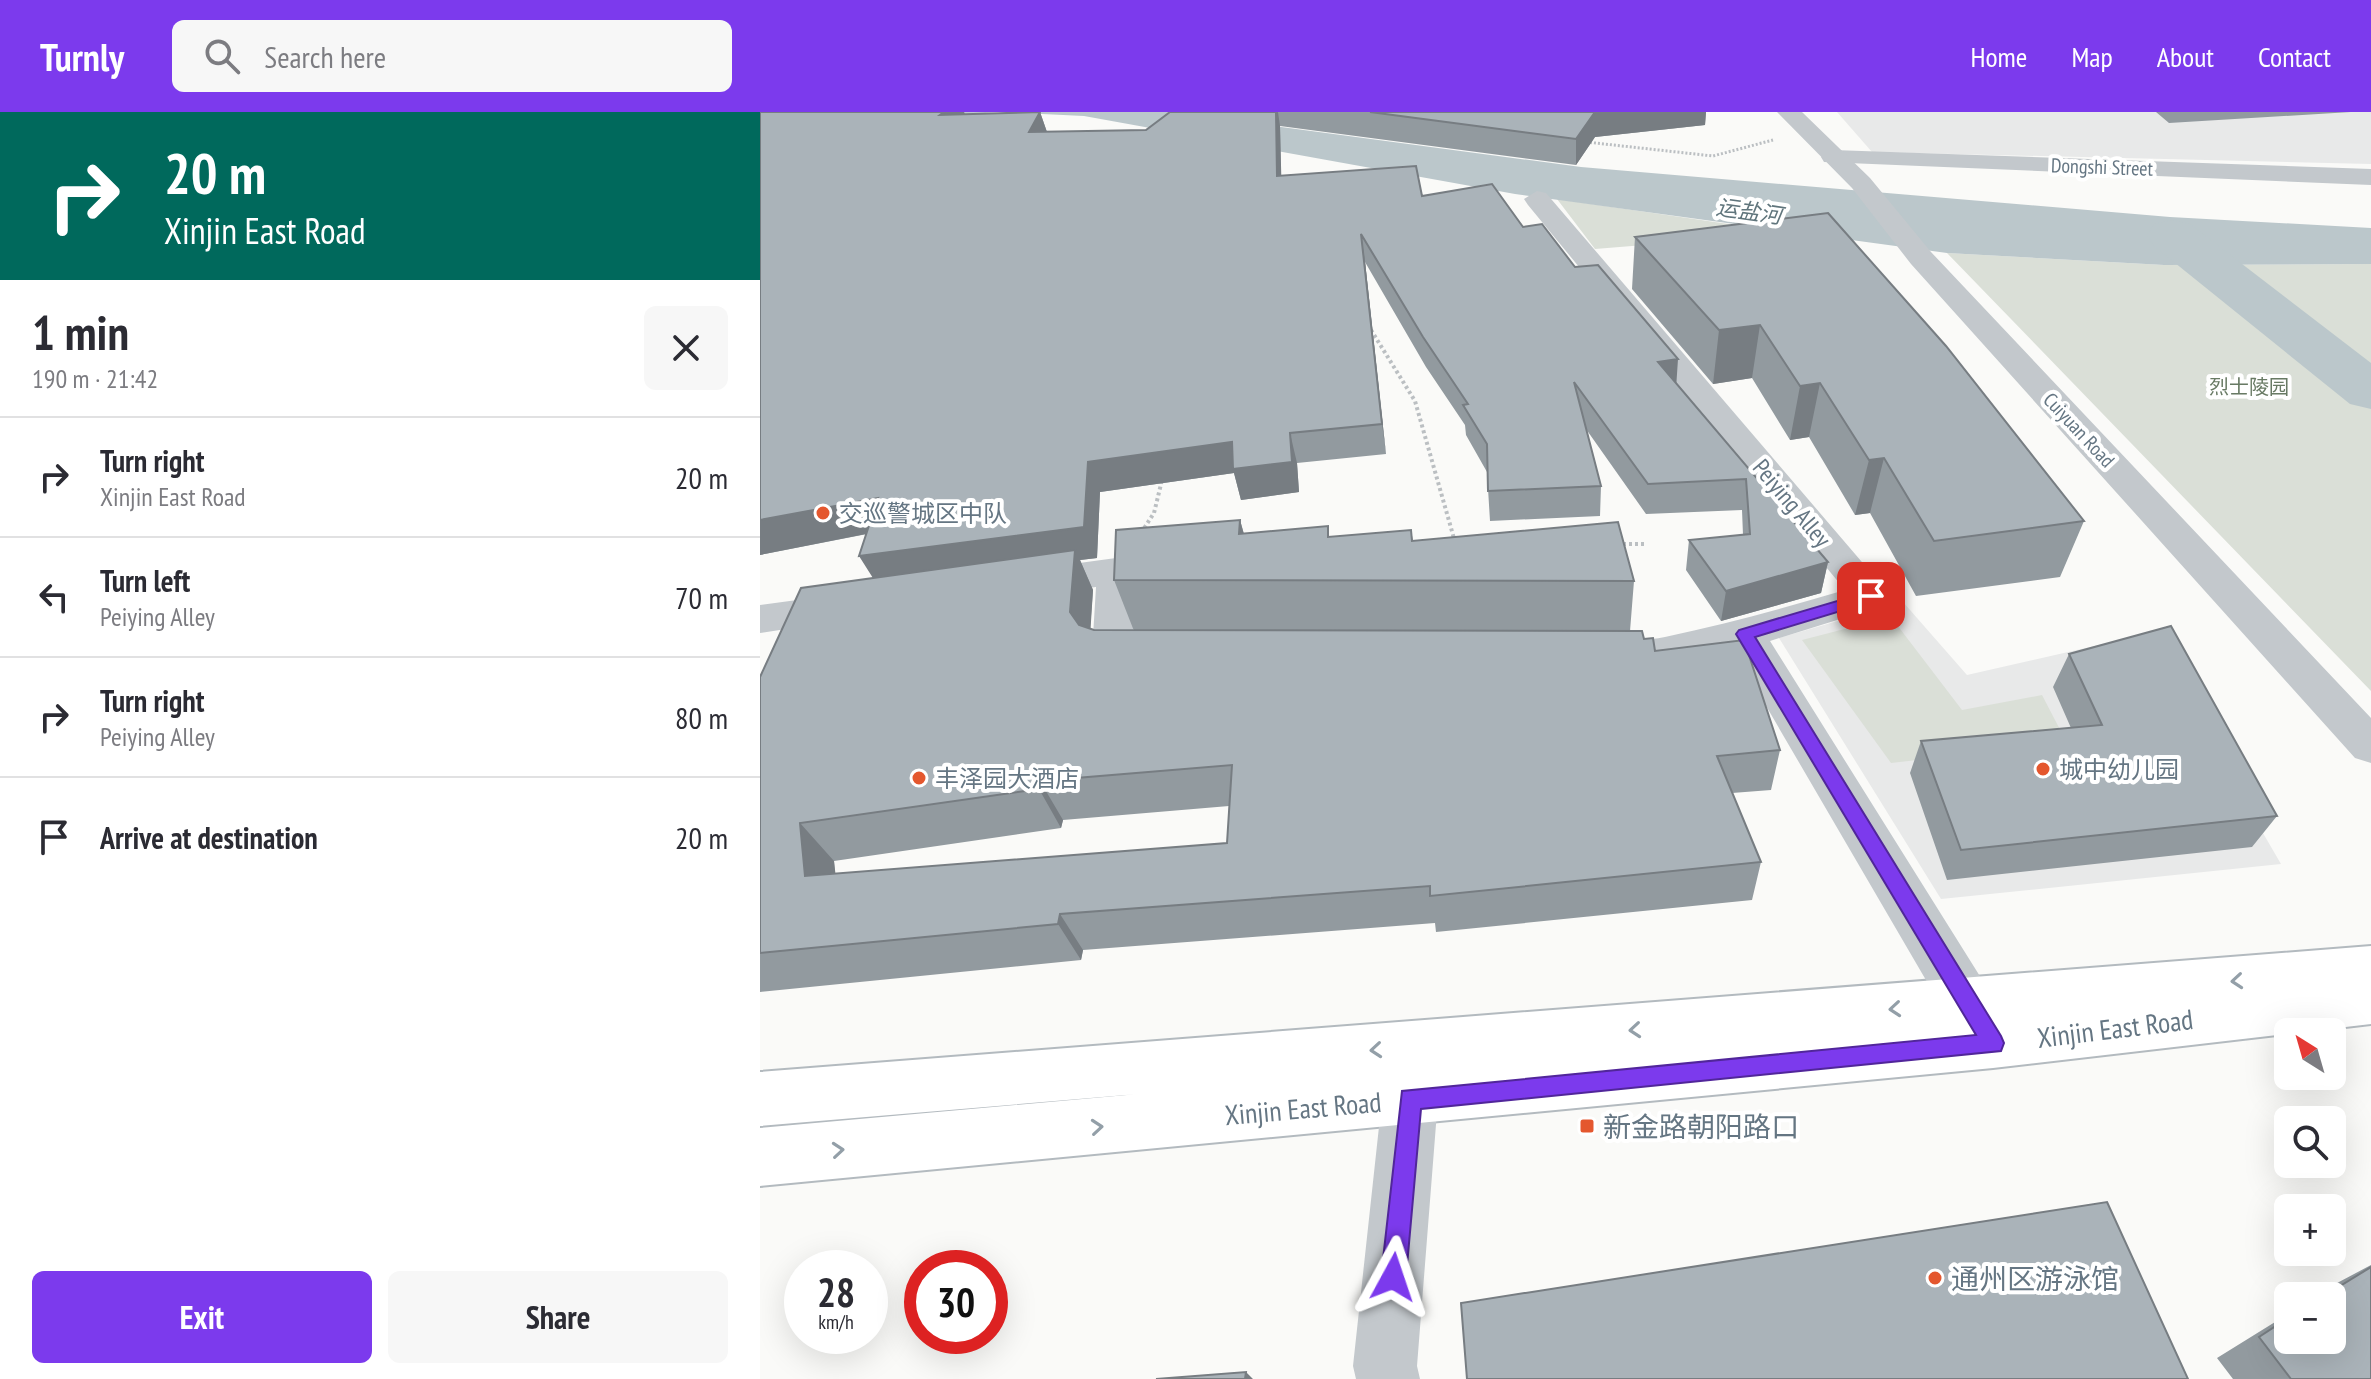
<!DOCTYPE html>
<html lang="en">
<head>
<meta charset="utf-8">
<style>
	body { margin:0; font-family:"PT Sans Narrow","Noto Sans SC",sans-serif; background:#f7f7f7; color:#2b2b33; height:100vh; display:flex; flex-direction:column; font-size:30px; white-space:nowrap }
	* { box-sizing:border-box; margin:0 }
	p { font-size:26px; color:#7c7c81 }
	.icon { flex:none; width:44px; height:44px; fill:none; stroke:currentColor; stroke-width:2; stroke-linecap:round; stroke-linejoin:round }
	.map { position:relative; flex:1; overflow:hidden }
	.panel { display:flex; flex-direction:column; background:#fff; width:760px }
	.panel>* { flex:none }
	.hud { background:#00695c; color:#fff; overflow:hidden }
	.needle { width:52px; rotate:323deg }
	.tools { position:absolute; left:1514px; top:906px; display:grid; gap:16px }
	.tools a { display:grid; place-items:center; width:72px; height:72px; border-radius:12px; background:#fff; box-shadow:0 8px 32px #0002; font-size:40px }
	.speed { position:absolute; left:24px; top:1138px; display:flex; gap:16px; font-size:40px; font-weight:700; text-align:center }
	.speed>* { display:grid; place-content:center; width:104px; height:104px; border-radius:50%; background:#fff; box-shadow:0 8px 32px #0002; line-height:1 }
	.speed small { font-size:20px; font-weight:400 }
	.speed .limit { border:12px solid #d22; background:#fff; color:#111 }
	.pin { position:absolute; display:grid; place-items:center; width:68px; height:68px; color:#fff; margin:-34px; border-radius:16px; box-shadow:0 4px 12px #0006 }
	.me { position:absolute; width:88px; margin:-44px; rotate:5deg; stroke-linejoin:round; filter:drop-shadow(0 0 6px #0008) }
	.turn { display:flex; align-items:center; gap:28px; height:168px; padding:0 32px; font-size:36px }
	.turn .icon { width:104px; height:104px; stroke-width:2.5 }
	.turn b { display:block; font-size:56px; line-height:68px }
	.round { display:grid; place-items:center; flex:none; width:84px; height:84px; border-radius:12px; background:#f7f7f7 }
	.summary { display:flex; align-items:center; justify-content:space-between; height:136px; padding:0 32px }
	h1 { font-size:48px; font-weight:700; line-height:60px }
	.action { display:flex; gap:16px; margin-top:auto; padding:16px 32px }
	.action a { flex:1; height:92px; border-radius:12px; background:#7c3aed; color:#fff; font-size:32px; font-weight:700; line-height:92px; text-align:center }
	.action a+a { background:#f7f7f7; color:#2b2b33 }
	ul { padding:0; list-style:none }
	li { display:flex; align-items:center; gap:24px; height:120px; padding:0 32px; border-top:2px solid #e1e1e2 }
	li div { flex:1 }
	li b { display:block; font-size:30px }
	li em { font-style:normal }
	header { display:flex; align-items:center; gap:48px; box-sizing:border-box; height:112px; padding:0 40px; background:#7c3aed; color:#fff }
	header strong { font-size:38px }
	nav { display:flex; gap:44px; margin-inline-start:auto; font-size:28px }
	.search { width:560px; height:72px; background:#f7f7f7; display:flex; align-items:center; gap:20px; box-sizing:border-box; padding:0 28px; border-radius:12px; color:#7c7c81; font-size:30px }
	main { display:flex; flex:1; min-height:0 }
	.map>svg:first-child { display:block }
	.built { fill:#e8e9e9 }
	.green { fill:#dadfd7 }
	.water { fill:#bbc7cb }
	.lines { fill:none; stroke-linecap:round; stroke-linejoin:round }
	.river { fill:#bbc7cb; fill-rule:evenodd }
	.secondary-casing { stroke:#b3babf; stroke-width:4 }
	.path-far1 { stroke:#bbbfc2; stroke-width:3; stroke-dasharray:2 2; stroke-linecap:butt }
	.path { stroke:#bbbfc2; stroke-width:4; stroke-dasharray:3 3; stroke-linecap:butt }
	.minor { fill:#c3c8cc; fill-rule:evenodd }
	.tertiary { fill:#c3c8cc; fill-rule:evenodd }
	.secondary { fill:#fff; fill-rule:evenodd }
	.wall { fill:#929a9f; fill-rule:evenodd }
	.shaded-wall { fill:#777d82 }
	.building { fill:#aab3b9; stroke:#777d82; stroke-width:2; fill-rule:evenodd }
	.oneway { stroke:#939fa8 }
	.route { fill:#7c3aed; stroke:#51269a; stroke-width:2 }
	.poi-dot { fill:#e4572e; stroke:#fff; stroke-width:3 }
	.labels { text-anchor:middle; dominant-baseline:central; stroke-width:8; stroke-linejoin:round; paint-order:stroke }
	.far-street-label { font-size:20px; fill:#657683; stroke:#fff }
	.far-park-label { font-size:20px; fill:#687a64; stroke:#fff }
	.far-water-label { font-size:22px; font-style:italic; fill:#60757c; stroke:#fff }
	.street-label { font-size:24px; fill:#657683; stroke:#fff }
	.poi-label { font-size:24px; fill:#657683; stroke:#fff; text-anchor:start }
	.near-street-label { font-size:28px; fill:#657683; stroke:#fff }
	.near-poi-label { font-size:28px; fill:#657683; stroke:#fff; text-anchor:start }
</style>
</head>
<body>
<header>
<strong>Turnly</strong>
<div class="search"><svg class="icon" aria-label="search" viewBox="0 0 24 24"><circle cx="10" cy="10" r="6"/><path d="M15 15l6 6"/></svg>Search here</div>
<nav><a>Home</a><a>Map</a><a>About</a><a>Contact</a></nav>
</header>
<main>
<section class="panel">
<div class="hud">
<div class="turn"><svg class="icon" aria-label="right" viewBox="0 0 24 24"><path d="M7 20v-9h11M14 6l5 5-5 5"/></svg><div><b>20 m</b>Xinjin East Road</div></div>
</div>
<div class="summary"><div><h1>1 min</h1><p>190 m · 21:42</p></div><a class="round"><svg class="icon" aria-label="close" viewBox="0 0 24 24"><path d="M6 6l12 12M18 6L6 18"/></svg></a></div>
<ul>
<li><svg class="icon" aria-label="right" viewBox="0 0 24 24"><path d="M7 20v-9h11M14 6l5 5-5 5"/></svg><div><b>Turn right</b><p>Xinjin East Road</p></div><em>20 m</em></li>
<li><svg class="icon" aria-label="left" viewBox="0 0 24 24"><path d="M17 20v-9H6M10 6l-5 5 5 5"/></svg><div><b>Turn left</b><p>Peiying Alley</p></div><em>70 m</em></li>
<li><svg class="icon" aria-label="right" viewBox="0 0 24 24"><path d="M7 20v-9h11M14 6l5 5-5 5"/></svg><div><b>Turn right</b><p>Peiying Alley</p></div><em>80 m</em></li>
<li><svg class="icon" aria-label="arrive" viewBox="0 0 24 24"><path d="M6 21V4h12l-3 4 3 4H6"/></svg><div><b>Arrive at destination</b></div><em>20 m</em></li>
</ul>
<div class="action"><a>Exit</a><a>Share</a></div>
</section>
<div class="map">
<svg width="1611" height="1267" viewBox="0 0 1611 1267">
	<rect width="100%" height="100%" fill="#fafaf8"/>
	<path class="built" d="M 1077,0 L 1611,0 L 1611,52 L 1112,40 Z
		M 1143,490 L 1207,563 L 1387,522 L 1521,752 L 1181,787 L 1019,526 Z"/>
	<path class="green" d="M 797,87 L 1031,121 L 835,137 Z
		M 1187,141 L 1404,153 L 1611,152 L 1611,579 Z
		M 1131,505 L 1202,598 L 1282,583 L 1307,631 L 1131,651 L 1042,528 Z"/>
	<path class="water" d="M 73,0 L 410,0 L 821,55 L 1410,105 L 1611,116 L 1611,152 L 1404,153 L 1187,141 L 755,82 L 324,4 L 238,0 L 173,5 Z"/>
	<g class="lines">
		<path class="river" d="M 1412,108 L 1430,112 L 1611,251 L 1611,297 L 1590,292 L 1394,134 L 1387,123 L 1394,112 Z"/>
		<g class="secondary-casing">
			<path id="secondary" d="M 1611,834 L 1611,912 L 1233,956 L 0,1074 L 0,1016 L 378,982 L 0,1014 L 0,960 Z"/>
		</g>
		<path class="path-far1" d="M 826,30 L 953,44 L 1013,28"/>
		<path class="path" d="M 611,218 L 655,289 L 695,430
			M 381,421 L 394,401 L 402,368
			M 857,432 L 886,432"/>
		<path class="minor" d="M 1073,38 L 1611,57 L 1611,73 L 1064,50 L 1061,45 L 1064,40 Z
			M 777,79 L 786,81 L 1131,484 L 1125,493 L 1010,529 L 1243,901 L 1251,918 L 1243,935 L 1224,943 L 1205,935 L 974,539 C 934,548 891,564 851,552 L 844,542 L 851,532 C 869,526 887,529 905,525 C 966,512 1025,496 1085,478 L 768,93 L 764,87 Z
			M 356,446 L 370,450 L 375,459 L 373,526 L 402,531 L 408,541 L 402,551 C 381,558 359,558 338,551 L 332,541 L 336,475 L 268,484 L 254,480 L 249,471 L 254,462 L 268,458 Z
			M 89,481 L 103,485 L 109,495 L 103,505 L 0,521 L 0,493 Z
			M 650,960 L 670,968 L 678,987 L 657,1254 L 660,1267 L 596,1267 L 593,1254 L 622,987 L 630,968 Z"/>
		<path class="tertiary" d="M 1017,0 L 1042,0 L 1110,66 L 1171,140 L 1611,606 L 1611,651 L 1595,646 L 1151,152 L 1092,76 Z"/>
		<use href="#secondary" class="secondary"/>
	</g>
	<path class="wall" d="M 0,0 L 204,0 L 205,2 L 280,0 L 287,20 L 386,18 L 410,0 L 946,0 L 945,13 L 835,25 L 816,53 L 520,14 L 521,64 L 662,84 L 763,115 L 815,155 L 916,271 L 1068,450 L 1061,481 L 961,509 L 926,458 L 929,428 L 983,423 L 982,398 L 886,402 L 826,317 L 841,374 L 840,404 L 730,409 L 727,360 L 706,323 L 705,313 L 666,255 L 605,150 L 626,342 L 537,351 L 539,380 L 481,388 L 474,361 L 340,380 L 337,446 L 320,448 L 333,478 L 330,517 L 334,518 L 374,519 L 354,468 L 480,408 L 484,422 L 570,425 L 651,418 L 653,429 L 874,469 L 870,519 L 884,527 L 895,539 L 1020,638 L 1011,678 L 972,681 L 1001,750 L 992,788 L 676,820 L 675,811 L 323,838 L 321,848 L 0,880 L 0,565 L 113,466 L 107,422 L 0,443 ZM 469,694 L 467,731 L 75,762 L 74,749 L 301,716 L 303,708 Z
		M 1396,0 L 1591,0 L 1409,11 Z
		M 875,125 L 1324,409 L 1300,465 L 1156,484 L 1110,401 L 1095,403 L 1049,325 L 1030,328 L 992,266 L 953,272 L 872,177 Z
		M 1309,542 L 1517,704 L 1492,735 L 1187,768 L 1150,661 L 1161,629 L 1311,616 L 1293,575 Z
		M 1611,1153 L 1611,1267 L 1473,1267 L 1457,1246 L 1528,1202 L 1528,1228 L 1572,1184 L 1557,1184 L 1579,1170 Z"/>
	<path class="shaded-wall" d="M 184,0 L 204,0 L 208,13 L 180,3 Z
		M 280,0 L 289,26 L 269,20 Z
		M 516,0 L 518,0 L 520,14 L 522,92 L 517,64 Z
		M 835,0 L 946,0 L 945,13 L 835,25 L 816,53 L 816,27 Z
		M 601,122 L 605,150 L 626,342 L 622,312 Z
		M 1000,213 L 992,266 L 953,272 L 959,218 Z
		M 918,247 L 916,277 L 898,250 Z
		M 1060,271 L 1049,325 L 1030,328 L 1040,274 Z
		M 530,321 L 537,351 L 539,380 L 481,388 L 474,361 L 340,380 L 337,446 L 320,448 L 333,478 L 329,541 L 118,474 L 99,444 L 328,350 Z
		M 1124,346 L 1110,401 L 1095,403 L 1109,348 Z
		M 118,386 L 136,416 L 0,443 L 0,408 Z
		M 480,408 L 495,463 L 479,422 Z
		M 1068,450 L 1061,481 L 961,509 L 966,479 Z
		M 280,669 L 303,708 L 301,716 L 279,677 Z
		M 40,711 L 74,749 L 80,802 L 45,764 Z
		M 300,802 L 323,838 L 321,848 L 298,812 Z
		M 486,1260 L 493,1267 L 485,1267 Z"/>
	<path class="building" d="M 0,0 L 184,0 L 180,3 L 280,0 L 269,20 L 386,18 L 410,0 L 516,0 L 517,64 L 656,54 L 662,84 L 732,72 L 763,115 L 782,112 L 815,155 L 838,153 L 918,247 L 898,250 L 1068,450 L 966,479 L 929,428 L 990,422 L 986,367 L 888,372 L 814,270 L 841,374 L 728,379 L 727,332 L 703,293 L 708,292 L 663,225 L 601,122 L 622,312 L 530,321 L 532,350 L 473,357 L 472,330 L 328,350 L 324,415 L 99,444 L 118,386 L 0,408 Z
		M 610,0 L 835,0 L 816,27 Z
		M 1068,101 L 1186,234 L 1324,409 L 1174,429 L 1124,346 L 1109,348 L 1060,271 L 1040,274 L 1000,213 L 959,218 L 875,125 Z
		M 480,408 L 479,422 L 568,414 L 568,425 L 651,418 L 652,429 L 858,410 L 874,469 L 354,468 L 356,418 Z
		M 315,438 L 310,500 L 319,513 L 334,518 L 882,519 L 884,527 L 893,526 L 895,539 L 984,528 L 1020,638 L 957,644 L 1001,750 L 670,784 L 670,774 L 300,802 L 298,812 L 0,841 L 0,565 L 41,476 ZM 472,653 L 467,731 L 45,764 L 40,711 L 279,677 L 280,669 Z
		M 1411,514 L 1517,704 L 1201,738 L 1161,629 L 1342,613 L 1309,542 Z
		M 1347,1090 L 1428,1267 L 707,1267 L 701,1191 Z
		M 1611,1155 L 1611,1267 L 1531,1267 L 1499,1225 L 1528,1206 L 1528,1228 L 1572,1228 L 1572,1184 L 1564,1184 Z
		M 486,1260 L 485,1267 L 396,1267 Z"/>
	<defs><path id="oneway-chevron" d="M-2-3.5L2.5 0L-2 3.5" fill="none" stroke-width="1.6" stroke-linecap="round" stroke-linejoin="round" transform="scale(2)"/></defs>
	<g class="oneway">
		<use href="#oneway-chevron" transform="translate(1477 869) rotate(175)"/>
		<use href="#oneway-chevron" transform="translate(1135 897) rotate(175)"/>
		<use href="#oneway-chevron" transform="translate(875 918) rotate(175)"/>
		<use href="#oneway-chevron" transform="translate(616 938) rotate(175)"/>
		<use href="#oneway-chevron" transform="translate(337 1015) rotate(-5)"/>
		<use href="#oneway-chevron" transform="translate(78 1038) rotate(-5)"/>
	</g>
	<path class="route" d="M 1111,479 L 1119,484 L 1117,488 L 995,525 L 1241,924 L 1244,931 L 1241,939 L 661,997 L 646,1165 L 642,1174 L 633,1177 L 624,1174 L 621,1165 L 642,979 L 1216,923 L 976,522 L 979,518 Z"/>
	<g class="poi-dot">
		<circle cx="63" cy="401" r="8"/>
		<circle cx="1283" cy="657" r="8"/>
		<circle cx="159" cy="666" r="8"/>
		<rect x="819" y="1006" width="16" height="16" rx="4"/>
		<circle cx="1175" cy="1166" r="8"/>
	</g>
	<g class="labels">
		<g class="far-street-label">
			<text transform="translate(1342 55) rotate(2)">Dongshi Street</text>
			<text transform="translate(1319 318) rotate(47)">Cuiyuan Road</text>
		</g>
		<g class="far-park-label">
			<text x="1489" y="275">烈士陵园</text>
		</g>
		<g class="far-water-label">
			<text transform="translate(989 99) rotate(8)">运盐河</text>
		</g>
		<g class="street-label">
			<text transform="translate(1032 391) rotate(50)">Peiying Alley</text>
		</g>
		<g class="poi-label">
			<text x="79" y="401">交巡警城区中队</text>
			<text x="1299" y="657">城中幼儿园</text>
			<text x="175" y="666">丰泽园大酒店</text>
		</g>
		<g class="near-street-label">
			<text transform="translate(1355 916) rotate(-7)">Xinjin East Road</text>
			<text transform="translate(543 996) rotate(-5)">Xinjin East Road</text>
		</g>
		<g class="near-poi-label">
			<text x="843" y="1014">新金路朝阳路口</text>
			<text x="1191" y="1166">通州区游泳馆</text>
		</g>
	</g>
</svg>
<div class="tools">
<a><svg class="needle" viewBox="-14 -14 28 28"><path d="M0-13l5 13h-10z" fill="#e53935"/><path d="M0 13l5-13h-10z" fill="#7c7c81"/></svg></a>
<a><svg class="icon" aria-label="search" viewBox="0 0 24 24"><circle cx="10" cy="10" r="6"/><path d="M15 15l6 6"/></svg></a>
<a>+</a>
<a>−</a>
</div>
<div class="speed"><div>28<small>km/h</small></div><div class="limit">30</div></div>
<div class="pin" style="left:1111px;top:484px;background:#d93025"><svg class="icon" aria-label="arrive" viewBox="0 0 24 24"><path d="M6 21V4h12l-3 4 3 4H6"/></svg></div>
<svg class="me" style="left:633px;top:1165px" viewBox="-20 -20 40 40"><path d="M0-17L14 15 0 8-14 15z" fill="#7c3aed" stroke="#fff" stroke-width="4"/></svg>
</div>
</main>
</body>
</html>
